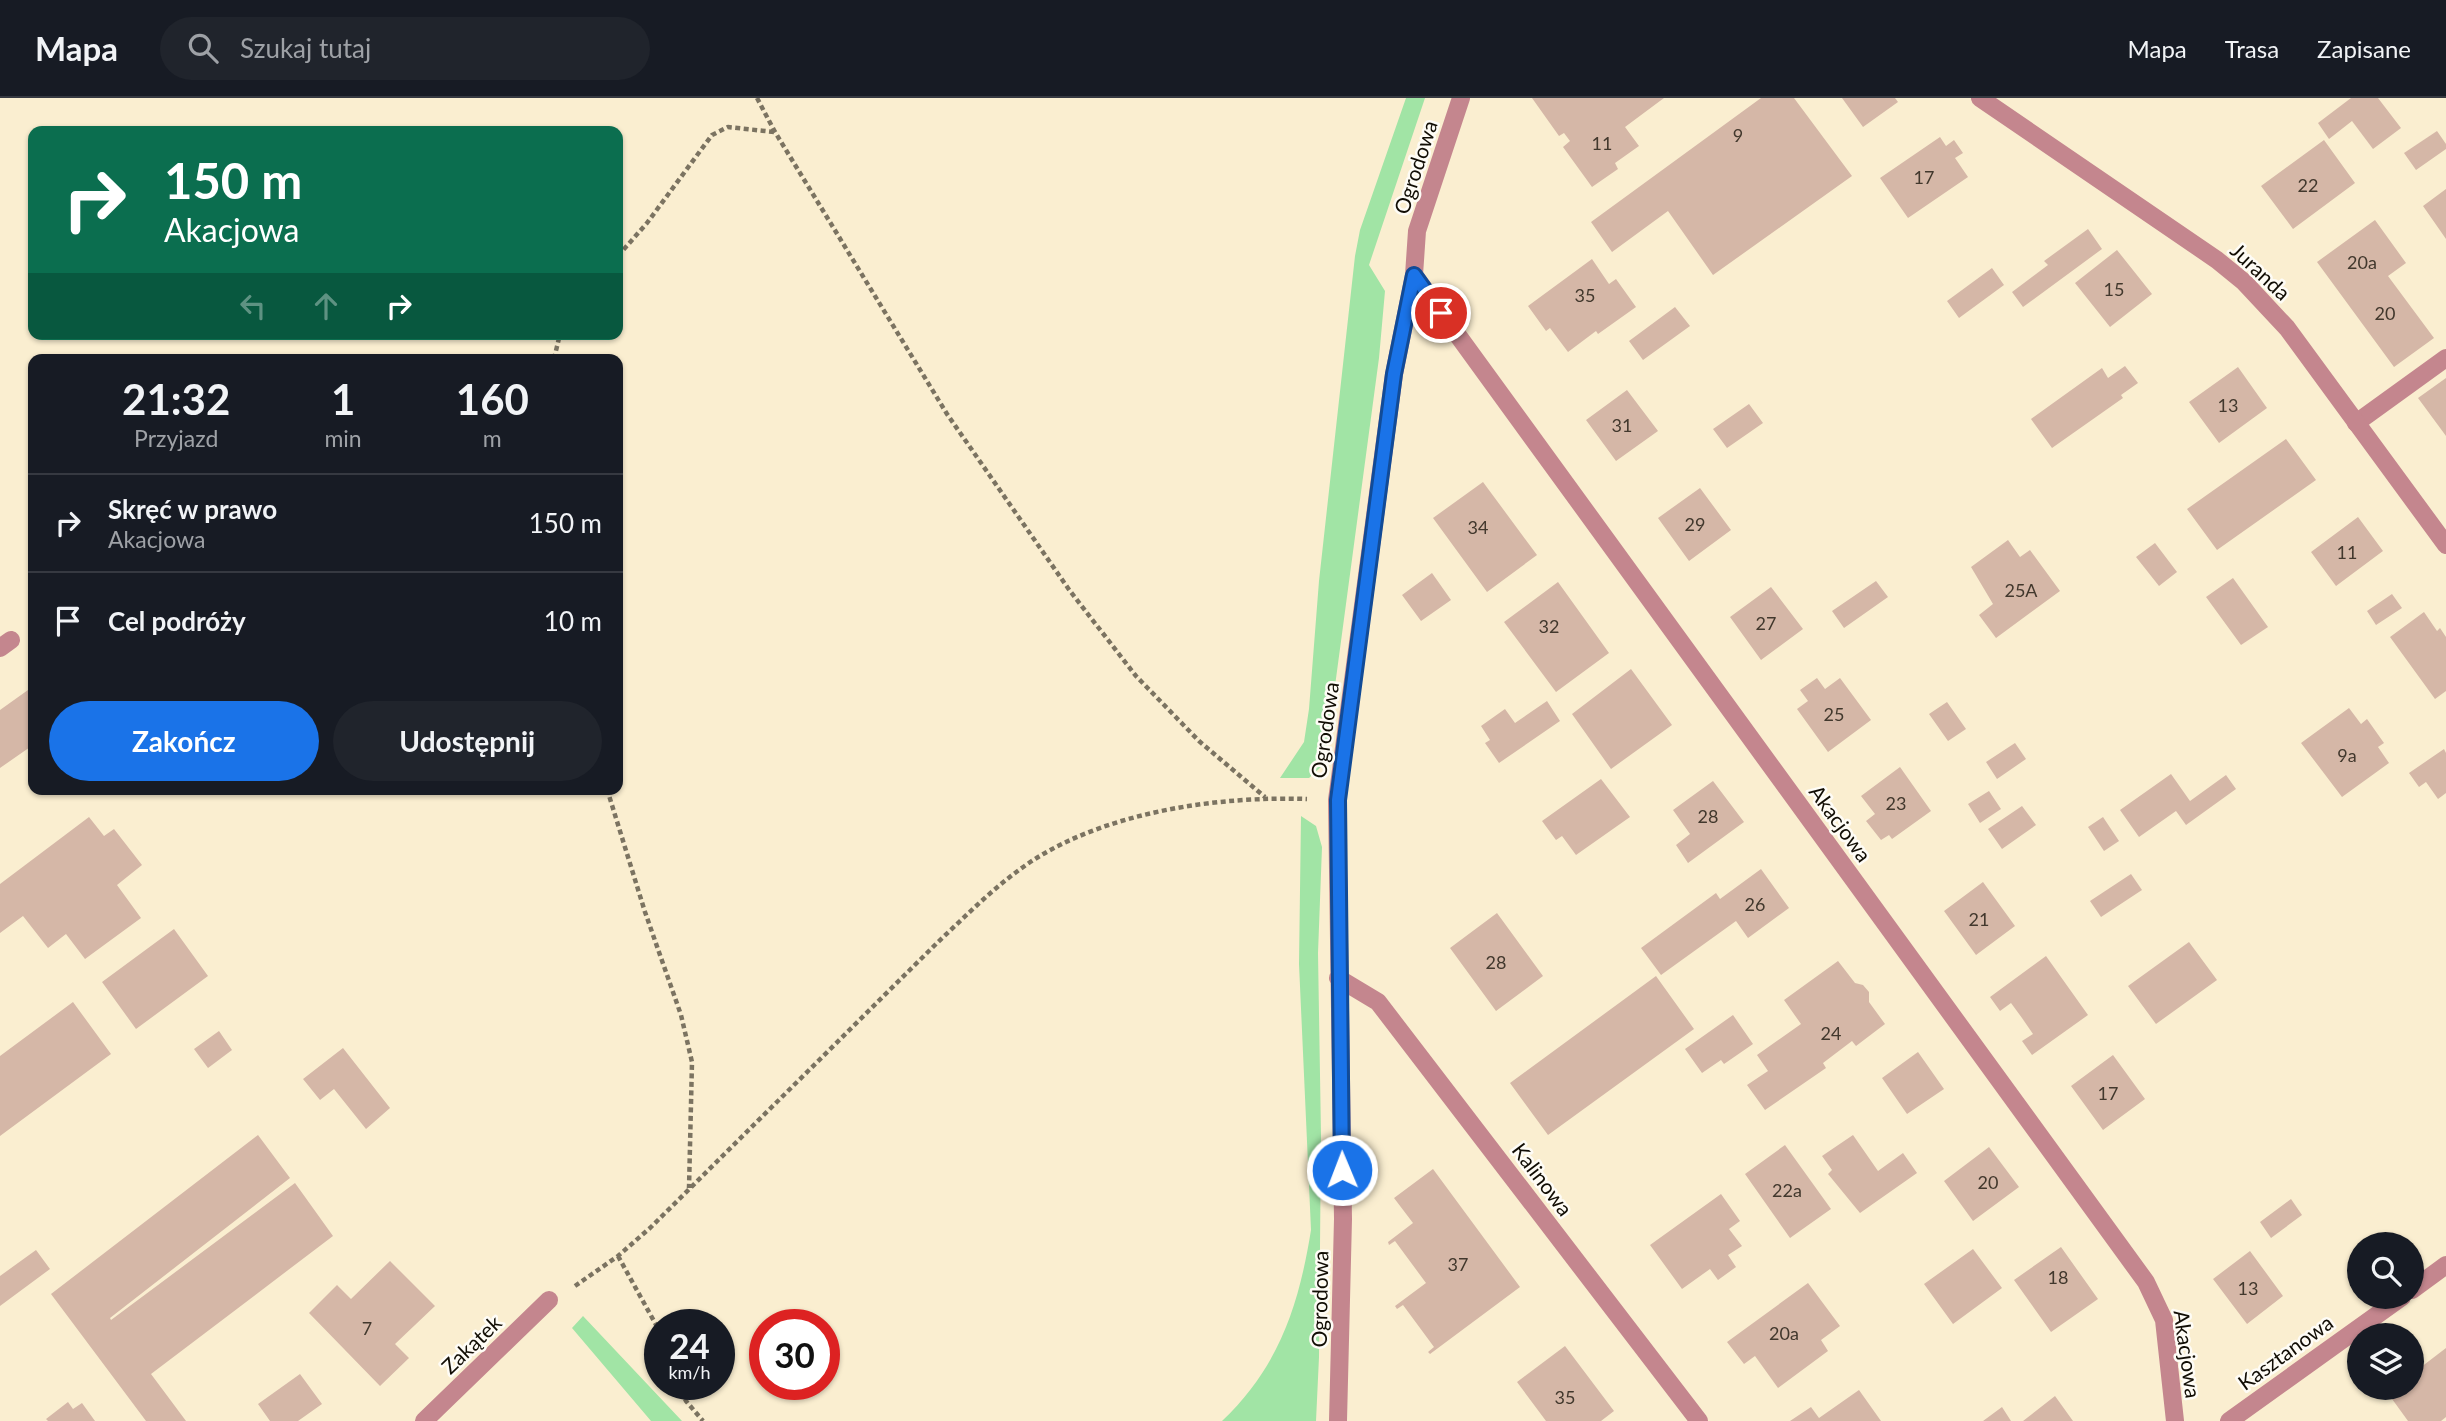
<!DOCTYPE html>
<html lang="pl">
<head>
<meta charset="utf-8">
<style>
	body { margin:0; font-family:Lato,sans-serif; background:#20242c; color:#f1f3f6; height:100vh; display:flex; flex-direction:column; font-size:26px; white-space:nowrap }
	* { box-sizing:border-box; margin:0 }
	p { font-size:23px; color:#9ea1a6 }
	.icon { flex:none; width:38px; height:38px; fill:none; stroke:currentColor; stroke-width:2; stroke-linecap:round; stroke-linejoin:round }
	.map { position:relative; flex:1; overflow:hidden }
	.details { position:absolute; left:28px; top:256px; width:595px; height:441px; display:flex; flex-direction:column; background:#171b24; border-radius:14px; box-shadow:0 2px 5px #0004 }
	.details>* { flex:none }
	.guide { position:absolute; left:28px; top:28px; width:595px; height:214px; border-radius:14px; box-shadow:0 2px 5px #0004; background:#0b6e4f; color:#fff; overflow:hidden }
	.buttons { position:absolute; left:2347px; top:1134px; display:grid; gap:14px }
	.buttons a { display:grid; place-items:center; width:77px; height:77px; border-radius:50%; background:#171b24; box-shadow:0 2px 5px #0004; font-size:35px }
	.speed { position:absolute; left:644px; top:1211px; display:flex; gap:14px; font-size:35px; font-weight:700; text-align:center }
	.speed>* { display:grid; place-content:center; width:91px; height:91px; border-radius:50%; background:#171b24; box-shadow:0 2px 5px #0004; line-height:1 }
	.speed small { font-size:18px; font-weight:400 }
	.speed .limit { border:10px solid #d22; background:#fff; color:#111 }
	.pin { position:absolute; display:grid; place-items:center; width:60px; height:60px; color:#fff; margin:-30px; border:4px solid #fff; border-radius:50%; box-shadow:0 2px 7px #0007 }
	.me { position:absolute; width:77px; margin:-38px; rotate:359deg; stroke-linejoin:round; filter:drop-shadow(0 0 5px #0008) }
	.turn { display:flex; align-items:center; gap:24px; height:147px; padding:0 21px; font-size:32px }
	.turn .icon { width:91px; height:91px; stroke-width:2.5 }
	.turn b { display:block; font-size:49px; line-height:60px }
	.lanes { display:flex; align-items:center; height:66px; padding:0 21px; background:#0003; justify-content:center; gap:35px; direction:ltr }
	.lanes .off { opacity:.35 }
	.eta { display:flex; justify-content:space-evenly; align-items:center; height:119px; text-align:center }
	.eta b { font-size:42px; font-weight:700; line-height:49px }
	.cta { display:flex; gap:14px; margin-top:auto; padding:14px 21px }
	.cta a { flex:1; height:80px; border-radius:42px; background:#1a73e8; color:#fff; font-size:28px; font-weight:700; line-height:80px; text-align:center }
	.cta a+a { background:#20242c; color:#f1f3f6 }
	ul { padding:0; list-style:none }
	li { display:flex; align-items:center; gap:21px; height:98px; padding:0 21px; border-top:2px solid #363941 }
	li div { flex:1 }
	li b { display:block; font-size:26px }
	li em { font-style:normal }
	header { display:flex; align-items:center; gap:42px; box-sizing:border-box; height:98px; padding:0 35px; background:#171b24; border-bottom:2px solid #363941 }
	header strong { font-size:33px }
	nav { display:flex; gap:38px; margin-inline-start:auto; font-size:24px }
	.search { width:490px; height:63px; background:#20242c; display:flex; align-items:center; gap:18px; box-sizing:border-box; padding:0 24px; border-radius:38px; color:#9ea1a6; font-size:26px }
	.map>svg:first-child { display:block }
	.green { fill:#a1e4a5 }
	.building { fill:#d5b7a7 }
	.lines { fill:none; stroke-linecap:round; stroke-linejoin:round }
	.path { stroke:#7b7361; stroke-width:4.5; stroke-dasharray:5 3.5; stroke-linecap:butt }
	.lane { stroke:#c4868e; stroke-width:18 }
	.street { stroke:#c4868e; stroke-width:18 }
	.route-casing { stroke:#114b97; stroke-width:18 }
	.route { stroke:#1a73e8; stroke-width:12 }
	.labels { text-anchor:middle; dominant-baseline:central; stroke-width:5; stroke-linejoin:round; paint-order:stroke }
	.number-label { font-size:18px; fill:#42382d }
	.street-label { font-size:21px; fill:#110d04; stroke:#fefcf6 }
</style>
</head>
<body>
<header>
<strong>Mapa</strong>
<div class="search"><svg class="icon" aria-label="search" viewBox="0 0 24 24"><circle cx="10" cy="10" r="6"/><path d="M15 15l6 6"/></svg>Szukaj tutaj</div>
<nav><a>Mapa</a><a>Trasa</a><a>Zapisane</a></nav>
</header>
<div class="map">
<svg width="2446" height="1323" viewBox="0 0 2446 1323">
	<rect width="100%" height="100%" fill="#faeed0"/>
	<path class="green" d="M 1406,0 L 1425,0 L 1369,167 L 1385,193 L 1379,260 L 1326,655 L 1322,668 L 1309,680 L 1280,680 L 1304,644 L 1309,611 L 1319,483 L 1355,158 L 1360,132 Z
		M 1301,718 L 1316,728 L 1322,749 L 1318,855 L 1321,1037 L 1319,1259 L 1316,1323 L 1222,1323 C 1279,1269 1299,1207 1311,1132 L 1299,866 Z
		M 583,1218 L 682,1323 L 651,1323 L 572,1230 Z"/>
	<path class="building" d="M 1532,0 L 1664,0 L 1625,29 L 1639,48 L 1615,65 L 1618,71 L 1592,89 L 1563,49 L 1570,43 L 1564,35 L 1559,38 Z
		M 1761,0 L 1794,0 L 1852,78 L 1713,177 L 1668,113 L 1612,154 L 1591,124 Z
		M 1842,0 L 1895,0 L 1898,4 L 1863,29 Z
		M 2351,0 L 2378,0 L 2401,30 L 2373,51 L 2352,23 L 2329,41 L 2318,25 Z
		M 2437,33 L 2446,46 L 2446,51 L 2416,72 L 2404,55 Z
		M 1940,39 L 1946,48 L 1954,42 L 1963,55 L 1955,60 L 1968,79 L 1908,120 L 1880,80 Z
		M 2324,42 L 2355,85 L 2293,131 L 2261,88 Z
		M 2446,91 L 2446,141 L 2423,108 Z
		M 2375,122 L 2406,165 L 2388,178 L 2434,240 L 2394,269 L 2317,164 Z
		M 2088,131 L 2102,151 L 2023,209 L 2012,194 L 2048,167 L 2044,163 Z
		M 2117,152 L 2152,196 L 2110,229 L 2075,185 Z
		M 1592,161 L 1609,186 L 1616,181 L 1636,209 L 1598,236 L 1596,233 L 1568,254 L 1550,230 L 1546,233 L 1528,208 Z
		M 1992,170 L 2004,187 L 1959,220 L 1947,203 Z
		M 1675,209 L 1690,228 L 1643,262 L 1629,243 Z
		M 2125,268 L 2138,285 L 2121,297 L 2123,300 L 2052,350 L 2031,321 L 2102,270 L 2108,280 Z
		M 2238,269 L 2267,310 L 2219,345 L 2189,304 Z
		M 2446,280 L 2446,338 L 2418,300 Z
		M 1627,292 L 1658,333 L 1616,363 L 1586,322 Z
		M 1749,306 L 1763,325 L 1727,350 L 1713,331 Z
		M 2286,341 L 2316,382 L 2217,452 L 2187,411 Z
		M 1483,384 L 1537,457 L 1487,494 L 1433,420 Z
		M 1700,390 L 1731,432 L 1689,463 L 1658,420 Z
		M 2358,419 L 2383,453 L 2336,488 L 2311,454 Z
		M 2008,442 L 2020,459 L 2030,452 L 2060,493 L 1996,540 L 1979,517 L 1993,506 L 1971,469 Z
		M 2155,445 L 2177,474 L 2159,488 L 2136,459 Z
		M 1432,475 L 1451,502 L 1421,523 L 1402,497 Z
		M 2233,480 L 2268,529 L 2241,547 L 2206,499 Z
		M 1876,483 L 1888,499 L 1844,530 L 1832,513 Z
		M 1558,484 L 1609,555 L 1556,594 L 1504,524 Z
		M 1771,489 L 1803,531 L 1761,562 L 1730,519 Z
		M 2392,496 L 2402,510 L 2376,527 L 2367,513 Z
		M 2424,514 L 2437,533 L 2440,530 L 2446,539 L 2446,593 L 2435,601 L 2390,539 Z
		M 1631,571 L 1672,627 L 1611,671 L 1572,616 Z
		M 1817,580 L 1825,591 L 1840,580 L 1871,622 L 1828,654 L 1797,611 L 1808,603 L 1800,592 Z
		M 28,592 L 33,599 L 33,647 L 0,670 L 0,612 Z
		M 1547,603 L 1560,623 L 1499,665 L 1485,645 L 1490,642 L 1481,628 L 1505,611 L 1515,625 Z
		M 1947,604 L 1966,631 L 1948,643 L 1929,616 Z
		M 2349,610 L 2361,626 L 2367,621 L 2384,645 L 2378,649 L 2389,665 L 2342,699 L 2301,645 Z
		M 2015,645 L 2026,661 L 1997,681 L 1986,664 Z
		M 2444,651 L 2446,655 L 2446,695 L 2438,701 L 2426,684 L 2419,689 L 2409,675 Z
		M 1900,669 L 1931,713 L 1892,741 L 1889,737 L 1881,742 L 1866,723 L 1875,716 L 1861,698 Z
		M 2171,676 L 2190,703 L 2226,677 L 2236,691 L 2186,727 L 2176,713 L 2139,739 L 2120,712 Z
		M 1601,681 L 1630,719 L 1576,757 L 1562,738 L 1556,742 L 1542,723 Z
		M 1713,683 L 1744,724 L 1688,765 L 1676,747 L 1690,736 L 1673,712 Z
		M 1989,693 L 2001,711 L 1980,725 L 1968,706 Z
		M 2022,708 L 2036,727 L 2002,751 L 1988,731 Z
		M 89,719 L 104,738 L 114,731 L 142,767 L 117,787 L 141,820 L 85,861 L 66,836 L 48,850 L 23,818 L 0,835 L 0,786 Z
		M 2103,719 L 2119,743 L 2104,753 L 2088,729 Z
		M 1761,771 L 1789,810 L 1748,840 L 1736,823 L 1661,877 L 1641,850 L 1716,795 L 1720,801 Z
		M 2131,776 L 2142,792 L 2101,819 L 2090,803 Z
		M 1983,784 L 2015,828 L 1976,857 L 1944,813 Z
		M 1497,815 L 1543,878 L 1496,913 L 1450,850 Z
		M 174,831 L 208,878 L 136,931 L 102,884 Z
		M 2189,844 L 2217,882 L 2156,926 L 2128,888 Z
		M 2046,858 L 2088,917 L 2032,957 L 2022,943 L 2033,936 L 2022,920 L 2011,905 L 2000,913 L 1990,899 Z
		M 1838,863 L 1855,885 L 1863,887 L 1869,894 L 1869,904 L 1885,926 L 1856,948 L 1852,943 L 1823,965 L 1826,970 L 1765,1012 L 1747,987 L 1768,973 L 1757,957 L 1801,926 L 1784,902 Z
		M 1656,878 L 1694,931 L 1548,1037 L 1510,985 Z
		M 73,904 L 111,956 L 0,1038 L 0,958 Z
		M 1733,917 L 1753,946 L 1724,966 L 1721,962 L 1702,975 L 1685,951 Z
		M 219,933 L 232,952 L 208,970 L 194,951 Z
		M 343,950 L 390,1010 L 366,1031 L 334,991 L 320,1002 L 303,981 Z
		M 1918,954 L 1944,991 L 1907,1016 L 1882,980 Z
		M 2113,957 L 2145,1001 L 2103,1032 L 2071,988 Z
		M 258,1037 L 290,1080 L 110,1220 L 111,1222 L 295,1085 L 333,1138 L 151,1276 L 186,1323 L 146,1323 L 51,1196 Z
		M 1853,1037 L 1878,1073 L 1903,1055 L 1917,1075 L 1860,1115 L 1828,1076 L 1832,1072 L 1822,1058 Z
		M 1785,1047 L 1831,1111 L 1790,1140 L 1745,1076 Z
		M 1989,1049 L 2019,1089 L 1973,1123 L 1944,1083 Z
		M 1433,1071 L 1520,1189 L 1430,1256 L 1428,1254 L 1434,1249 L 1403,1207 L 1397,1211 L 1395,1208 L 1426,1185 L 1395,1143 L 1389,1147 L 1388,1144 L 1413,1125 L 1394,1100 Z
		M 1721,1096 L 1740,1123 L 1729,1131 L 1742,1148 L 1728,1157 L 1736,1169 L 1718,1182 L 1710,1171 L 1682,1191 L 1650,1147 Z
		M 2291,1101 L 2302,1117 L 2271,1140 L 2260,1124 Z
		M 2061,1149 L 2098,1201 L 2051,1234 L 2014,1182 Z
		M 1973,1151 L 2002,1190 L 1953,1226 L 1924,1186 Z
		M 36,1152 L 50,1171 L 0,1208 L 0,1178 Z
		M 2250,1153 L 2283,1198 L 2247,1226 L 2213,1181 Z
		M 390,1163 L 435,1208 L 395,1246 L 409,1260 L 380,1288 L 309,1215 L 337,1187 L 351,1201 Z
		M 1808,1185 L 1840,1228 L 1821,1242 L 1828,1253 L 1778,1290 L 1755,1258 L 1744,1266 L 1727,1244 Z
		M 1565,1248 L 1614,1313 L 1601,1323 L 1546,1323 L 1517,1284 Z
		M 2446,1250 L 2446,1319 L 2441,1323 L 2408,1323 L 2387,1294 L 2393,1290 L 2412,1290 L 2412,1276 Z
		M 300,1276 L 322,1306 L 298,1323 L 270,1323 L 258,1306 Z
		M 1859,1292 L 1881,1323 L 1790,1323 L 1811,1309 L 1819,1320 Z
		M 2055,1298 L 2073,1323 L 2023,1323 Z
		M 68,1304 L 73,1311 L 82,1305 L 95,1323 L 48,1323 L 46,1321 Z
		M 2002,1309 L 2011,1323 L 1983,1323 Z"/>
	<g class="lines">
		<path class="path" d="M 757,0 L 775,34 L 947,316 L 1070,493 L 1136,578 L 1199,643 L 1265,699
			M 618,158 L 647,125 L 712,37 L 728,29 L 774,34
			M 554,261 L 560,236
			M 607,691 L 645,814 L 681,917 L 692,964 L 689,1090
			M 618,1158 L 660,1234
			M 575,1188 L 618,1158 L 650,1130 L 938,844 C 969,815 999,784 1035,761 C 1111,713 1220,698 1307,701
			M 677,1286 L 686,1303 L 703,1323"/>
		<path class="lane" d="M 2356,325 L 2446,260"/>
		<path class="street" d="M 1980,0 L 2217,162 L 2244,184 L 2287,230 L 2446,447
			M 1414,177 L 2146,1184 L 2164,1222 L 2175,1323
			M 0,550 L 11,542
			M 1338,880 L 1378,904 L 1699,1323
			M 2412,1192 L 2446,1167
			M 424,1323 L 549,1202
			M 1338,1323 L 1343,1121 L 1337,702 L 1394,276 L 1414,177 L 1417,133 L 1461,0
			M 2229,1323 L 2402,1199"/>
	</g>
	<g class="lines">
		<g class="route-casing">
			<path id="route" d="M 1342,1072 L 1338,702 L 1394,276 L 1414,177 L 1441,215"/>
		</g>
		<use href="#route" class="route"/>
	</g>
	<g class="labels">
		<g class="number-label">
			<text x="1738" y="37">9</text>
			<text x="1602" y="45">11</text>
			<text x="1924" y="79">17</text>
			<text x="2308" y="87">22</text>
			<text x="2362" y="164">20a</text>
			<text x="2114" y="191">15</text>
			<text x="1585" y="197">35</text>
			<text x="2385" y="215">20</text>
			<text x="2228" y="307">13</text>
			<text x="1622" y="327">31</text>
			<text x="1695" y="426">29</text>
			<text x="1478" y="429">34</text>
			<text x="2347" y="454">11</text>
			<text x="2021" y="492">25A</text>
			<text x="1766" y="525">27</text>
			<text x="1549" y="528">32</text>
			<text x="1834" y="616">25</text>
			<text x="2347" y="657">9a</text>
			<text x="1896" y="705">23</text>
			<text x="1708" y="718">28</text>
			<text x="1755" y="806">26</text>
			<text x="1979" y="821">21</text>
			<text x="1496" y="864">28</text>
			<text x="1831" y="935">24</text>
			<text x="2108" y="995">17</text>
			<text x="1988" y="1084">20</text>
			<text x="1787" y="1092">22a</text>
			<text x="1458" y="1166">37</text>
			<text x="2058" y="1179">18</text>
			<text x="2248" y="1190">13</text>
			<text x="367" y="1230">7</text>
			<text x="1784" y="1235">20a</text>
			<text x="1565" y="1299">35</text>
		</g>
		<g class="street-label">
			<text transform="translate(1415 69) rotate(-72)">Ogrodowa</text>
			<text transform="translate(2261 173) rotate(43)">Juranda</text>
			<text transform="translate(1324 632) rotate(-82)">Ogrodowa</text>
			<text transform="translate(1841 725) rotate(54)">Akacjowa</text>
			<text transform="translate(1543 1081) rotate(53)">Kalinowa</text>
			<text transform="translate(1319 1201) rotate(-89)">Ogrodowa</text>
			<text transform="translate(471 1246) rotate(-44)">Zakątek</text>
			<text transform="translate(2285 1254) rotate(-36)">Kasztanowa</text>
			<text transform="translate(2188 1256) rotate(82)">Akacjowa</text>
		</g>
	</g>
</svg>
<div class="buttons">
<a><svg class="icon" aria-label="search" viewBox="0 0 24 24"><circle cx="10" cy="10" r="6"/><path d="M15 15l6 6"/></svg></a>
<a><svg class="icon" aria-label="layers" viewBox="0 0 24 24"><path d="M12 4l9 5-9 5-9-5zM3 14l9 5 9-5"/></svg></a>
</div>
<div class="speed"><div>24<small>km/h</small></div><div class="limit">30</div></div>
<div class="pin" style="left:1441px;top:215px;background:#d93025"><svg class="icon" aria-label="arrive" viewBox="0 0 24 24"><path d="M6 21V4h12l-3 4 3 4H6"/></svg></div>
<svg class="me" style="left:1342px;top:1072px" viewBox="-20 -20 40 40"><circle r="17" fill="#1a73e8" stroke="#fff" stroke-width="3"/><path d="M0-11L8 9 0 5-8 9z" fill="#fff"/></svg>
<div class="guide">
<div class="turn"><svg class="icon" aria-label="right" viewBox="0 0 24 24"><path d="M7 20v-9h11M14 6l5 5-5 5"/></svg><div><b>150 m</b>Akacjowa</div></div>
<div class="lanes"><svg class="icon off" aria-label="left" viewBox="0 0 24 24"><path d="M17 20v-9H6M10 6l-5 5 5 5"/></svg><svg class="icon off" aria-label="ahead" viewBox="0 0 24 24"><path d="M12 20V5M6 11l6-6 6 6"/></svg><svg class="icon" aria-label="right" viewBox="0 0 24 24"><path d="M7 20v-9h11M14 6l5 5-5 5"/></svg></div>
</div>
<section class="details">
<div class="eta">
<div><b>21:32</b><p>Przyjazd</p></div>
<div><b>1</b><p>min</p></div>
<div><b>160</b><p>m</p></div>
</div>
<ul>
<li><svg class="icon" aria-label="right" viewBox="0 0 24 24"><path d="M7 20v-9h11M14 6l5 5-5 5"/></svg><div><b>Skręć w prawo</b><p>Akacjowa</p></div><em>150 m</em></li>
<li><svg class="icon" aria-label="arrive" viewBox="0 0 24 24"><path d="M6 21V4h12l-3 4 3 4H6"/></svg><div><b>Cel podróży</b></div><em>10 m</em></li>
</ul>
<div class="cta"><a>Zakończ</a><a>Udostępnij</a></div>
</section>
</div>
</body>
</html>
